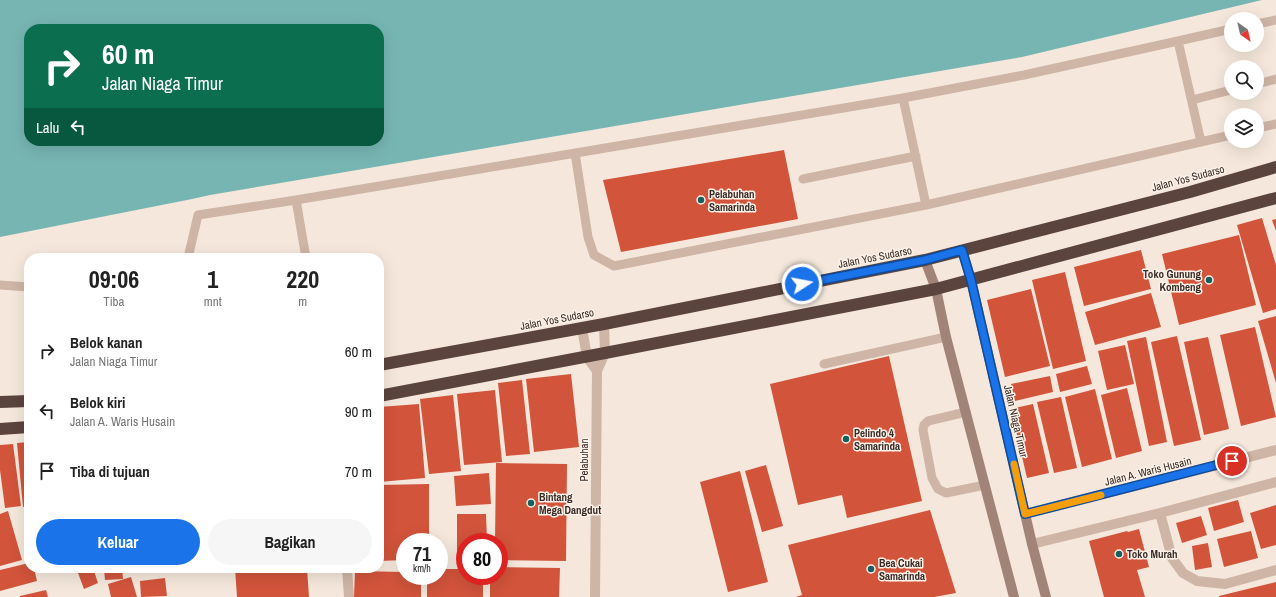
<!DOCTYPE html>
<html lang="id">
<head>
<meta charset="utf-8">
<style>
	body { margin:0; font-family:"Archivo Narrow",sans-serif; background:#f6f6f6; color:#222; height:100vh; display:flex; flex-direction:column; font-size:15px; white-space:nowrap }
	* { box-sizing:border-box; margin:0 }
	p { font-size:13px; color:#767676 }
	.icon { flex:none; width:22px; height:22px; fill:none; stroke:currentColor; stroke-width:2; stroke-linecap:round; stroke-linejoin:round }
	.map { position:relative; flex:1; overflow:hidden }
	.side { position:absolute; left:24px; top:253px; width:360px; height:320px; display:flex; flex-direction:column; background:#fff; border-radius:16px; box-shadow:0 4px 16px #0002 }
	.side>* { flex:none }
	.banner { position:absolute; left:24px; top:24px; width:360px; height:122px; border-radius:16px; box-shadow:0 4px 16px #0002; background:#0b6e4f; color:#fff; overflow:hidden }
	.needle { width:26px; rotate:146deg }
	.controls { position:absolute; left:1224px; top:12px; display:grid; gap:8px }
	.controls a { display:grid; place-items:center; width:40px; height:40px; border-radius:50%; background:#fff; box-shadow:0 4px 16px #0002; font-size:20px }
	.speed { position:absolute; left:396px; top:533px; display:flex; gap:8px; font-size:20px; font-weight:700; text-align:center }
	.speed>* { display:grid; place-content:center; width:52px; height:52px; border-radius:50%; background:#fff; box-shadow:0 4px 16px #0002; line-height:1 }
	.speed small { font-size:10px; font-weight:400 }
	.speed .limit { border:6px solid #d22; background:#fff; color:#111 }
	.pin { position:absolute; display:grid; place-items:center; width:34px; height:34px; color:#fff; margin:-17px; border:2px solid #fff; border-radius:50%; box-shadow:0 1px 4px #0007 }
	.me { position:absolute; width:44px; margin:-22px; rotate:79deg; stroke-linejoin:round; filter:drop-shadow(0 0 3px #0008) }
	.turn { display:flex; align-items:center; gap:14px; height:84px; padding:0 12px; font-size:18px }
	.turn .icon { width:52px; height:52px; stroke-width:2.5 }
	.turn b { display:block; font-size:28px; line-height:34px }
	.then { display:flex; align-items:center; height:38px; padding:0 12px; background:#0003; gap:8px; font-size:15px }
	.eta { display:flex; justify-content:space-evenly; align-items:center; height:68px; text-align:center }
	.eta b { font-size:24px; font-weight:700; line-height:28px }
	.action { display:flex; gap:8px; margin-top:auto; padding:8px 12px }
	.action a { flex:1; height:46px; border-radius:24px; background:#1a73e8; color:#fff; font-size:16px; font-weight:700; line-height:46px; text-align:center }
	.action a+a { background:#f6f6f6; color:#222 }
	ul { padding:0; list-style:none }
	li { display:flex; align-items:center; gap:12px; height:60px; padding:0 12px }
	li div { flex:1 }
	li b { display:block; font-size:15px }
	li em { font-style:normal }
	.map>svg:first-child { display:block }
	.water { fill:#77b5b3; fill-rule:evenodd }
	.building { fill:#d2543b }
	.lines { fill:none; stroke-linecap:round; stroke-linejoin:round }
	.lane { stroke:#ceb5a6; stroke-width:9 }
	.street { stroke:#ceb5a6; stroke-width:10 }
	.secondary { stroke:#a28377; stroke-width:10 }
	.highway { stroke:#5b443e; stroke-width:12 }
	.route-casing { stroke:#114b97; stroke-width:10 }
	.route { stroke:#1a73e8; stroke-width:7 }
	.slow { stroke:#f59e0b; stroke-width:7 }
	.poi-dot { fill:#18605f; stroke:#fbf1e8; stroke-width:1.5 }
	.labels { text-anchor:middle; dominant-baseline:central; stroke-width:3; stroke-linejoin:round; paint-order:stroke }
	.street-label { font-size:11px; fill:#392c27; stroke:#fbf1e8 }
	.poi-label { font-size:11px; font-weight:bold; fill:#392c27; stroke:#fbf1e8; text-anchor:start }
</style>
</head>
<body>
<div class="map">
<svg width="1276" height="597" viewBox="0 0 1276 597">
	<rect width="100%" height="100%" fill="#f5e7db"/>
	<path class="water" d="M 0,0 L 1262,0 L 1022,57 L 210,195 L 192,199 L 0,237 ZM 29,29 L 379,29 L 379,141 L 29,141 Z"/>
	<path class="building" d="M 784,150 L 798,219 L 621,252 L 603,180 Z
		M 1262,218 L 1276,265 L 1276,309 L 1263,313 L 1237,225 Z
		M 1276,219 L 1276,231 L 1272,220 Z
		M 1239,235 L 1256,305 L 1179,325 L 1162,254 Z
		M 1141,250 L 1151,289 L 1084,306 L 1074,267 Z
		M 1065,272 L 1086,361 L 1053,369 L 1032,280 Z
		M 1031,289 L 1050,366 L 1005,377 L 987,300 Z
		M 1151,293 L 1161,327 L 1095,345 L 1085,312 Z
		M 1276,316 L 1276,383 L 1258,321 Z
		M 1255,327 L 1276,417 L 1241,426 L 1220,335 Z
		M 1177,336 L 1201,440 L 1174,446 L 1151,342 Z
		M 1146,337 L 1167,442 L 1149,446 L 1127,341 Z
		M 1208,337 L 1229,429 L 1204,435 L 1184,342 Z
		M 1125,345 L 1134,384 L 1107,390 L 1098,351 Z
		M 889,356 L 922,501 L 847,518 L 842,495 L 798,505 L 770,384 Z
		M 1087,366 L 1092,384 L 1060,392 L 1056,374 Z
		M 571,374 L 579,447 L 534,452 L 526,379 Z
		M 1050,376 L 1053,392 L 1015,401 L 1011,384 Z
		M 522,380 L 530,454 L 506,456 L 498,383 Z
		M 1127,388 L 1142,451 L 1116,458 L 1101,395 Z
		M 1095,389 L 1112,459 L 1082,467 L 1065,397 Z
		M 495,390 L 502,462 L 464,465 L 457,394 Z
		M 453,395 L 461,471 L 429,474 L 420,399 Z
		M 1061,397 L 1077,468 L 1054,473 L 1037,402 Z
		M 419,404 L 425,478 L 379,482 L 379,407 Z
		M 1033,404 L 1049,473 L 1027,478 L 1011,409 Z
		M 29,442 L 29,506 L 23,507 L 17,443 Z
		M 13,444 L 21,506 L 5,508 L 0,470 L 0,445 Z
		M 496,463 L 567,464 L 566,561 L 499,560 L 499,542 L 495,542 Z
		M 766,465 L 783,526 L 762,532 L 745,471 Z
		M 740,471 L 768,582 L 728,592 L 700,482 Z
		M 489,473 L 491,504 L 456,506 L 454,476 Z
		M 429,484 L 429,542 L 405,542 L 405,560 L 379,561 L 379,485 Z
		M 1238,500 L 1244,522 L 1214,531 L 1208,508 Z
		M 1276,505 L 1276,545 L 1261,549 L 1250,513 Z
		M 930,510 L 956,593 L 934,597 L 796,597 L 802,595 L 788,545 Z
		M 8,511 L 22,560 L 0,566 L 0,514 Z
		M 457,514 L 486,514 L 487,542 L 465,542 L 465,561 L 457,561 Z
		M 1201,516 L 1207,535 L 1182,543 L 1176,523 Z
		M 1139,529 L 1149,567 L 1137,570 L 1145,597 L 1104,597 L 1089,541 L 1127,531 L 1128,532 Z
		M 1251,531 L 1258,558 L 1224,567 L 1217,539 Z
		M 1208,543 L 1212,567 L 1195,570 L 1192,546 Z
		M 29,563 L 29,568 L 34,568 L 37,581 L 0,591 L 0,570 Z
		M 499,567 L 560,568 L 559,597 L 490,597 L 490,576 L 499,576 Z
		M 93,568 L 98,583 L 84,589 L 78,573 Z
		M 113,568 L 122,568 L 123,579 L 105,580 L 104,569 Z
		M 185,568 L 222,568 L 222,569 L 185,571 Z
		M 235,568 L 307,568 L 309,597 L 237,597 Z
		M 439,569 L 465,569 L 465,576 L 483,576 L 483,597 L 427,597 L 427,576 L 439,576 Z
		M 355,571 L 405,572 L 405,576 L 421,576 L 421,597 L 354,597 Z
		M 131,577 L 137,597 L 111,597 L 108,584 Z
		M 165,578 L 167,596 L 141,597 L 140,581 Z
		M 1276,582 L 1276,597 L 1219,597 L 1219,596 Z
		M 46,590 L 48,597 L 20,597 L 20,596 Z"/>
	<g class="lines">
		<path class="lane" d="M 1257,24 L 1276,20
			M 1257,84 L 1276,79
			M 1192,100 L 1231,90
			M 1257,128 L 1276,124
			M 1201,142 L 1178,41 L 1231,29
			M 575,153 L 588,237 L 594,255 L 614,266 L 926,205 L 1231,135
			M 803,179 L 916,156
			M 926,205 L 903,98 L 1024,75 L 1178,41
			M 188,258 L 198,215 L 296,200
			M 306,258 L 296,200 L 903,98
			M 0,285 L 29,287
			M 824,364 L 946,337
			M 966,412 L 928,421 L 924,425 L 923,430 L 932,478 L 938,489 L 946,493 L 985,485"/>
		<path class="street" d="M 582,328 L 587,357 L 597,371
			M 1160,513 L 1172,558 L 1183,573 L 1197,581 L 1225,584 L 1276,570
			M 1025,514 L 1276,450
			M 1032,544 L 1160,513 L 1276,482
			M 347,568 L 349,597
			M 595,597 L 597,371 L 605,353 L 604,324"/>
		<path class="secondary" d="M 962,250 L 971,280 L 1032,544 L 1046,597
			M 925,260 L 936,289 L 946,337 L 1014,597"/>
		<path class="highway" d="M 379,365 L 604,324 L 925,260 L 1190,192 L 1276,167
			M 379,396 L 605,353 L 936,289 L 1276,198
			M 0,402 L 29,401
			M 0,429 L 29,427"/>
	</g>
	<g class="lines">
		<g class="route-casing">
			<path id="route" d="M 802,284 L 925,260 L 962,250 L 971,280 L 1025,514 L 1232,461"/>
		</g>
		<use href="#route" class="route"/>
		<path class="slow" d="M 1014,464 L 1025,514 L 1101,495"/>
	</g>
	<g class="poi-dot">
		<circle cx="701" cy="200" r="4"/>
		<circle cx="1209" cy="280" r="4"/>
		<circle cx="846" cy="439" r="4"/>
		<circle cx="531" cy="503" r="4"/>
		<circle cx="1119" cy="554" r="4"/>
		<circle cx="871" cy="569" r="4"/>
	</g>
	<g class="labels">
		<g class="street-label">
			<text transform="translate(1188 178) rotate(-15)">Jalan Yos Sudarso</text>
			<text transform="translate(875 257) rotate(-11)">Jalan Yos Sudarso</text>
			<text transform="translate(557 319) rotate(-11)">Jalan Yos Sudarso</text>
			<text transform="translate(1016 421) rotate(77)">Jalan Niaga Timur</text>
			<text transform="translate(584 460) rotate(-90)">Pelabuhan</text>
			<text transform="translate(1148 471) rotate(-14)">Jalan A. Waris Husain</text>
		</g>
		<g class="poi-label">
			<text x="709" y="194">Pelabuhan<tspan x="709" dy="13">Samarinda</tspan></text>
			<text x="1201" y="274" text-anchor="end">Toko Gunung<tspan x="1201" dy="13">Kombeng</tspan></text>
			<text x="854" y="433">Pelindo 4<tspan x="854" dy="13">Samarinda</tspan></text>
			<text x="539" y="497">Bintang<tspan x="539" dy="13">Mega Dangdut</tspan></text>
			<text x="1127" y="554">Toko Murah</text>
			<text x="879" y="563">Bea Cukai<tspan x="879" dy="13">Samarinda</tspan></text>
		</g>
	</g>
</svg>
<div class="controls">
<a><svg class="needle" viewBox="-14 -14 28 28"><path d="M0-13l5 13h-10z" fill="#e53935"/><path d="M0 13l5-13h-10z" fill="#767676"/></svg></a>
<a><svg class="icon" aria-label="search" viewBox="0 0 24 24"><circle cx="10" cy="10" r="6"/><path d="M15 15l6 6"/></svg></a>
<a><svg class="icon" aria-label="layers" viewBox="0 0 24 24"><path d="M12 4l9 5-9 5-9-5zM3 14l9 5 9-5"/></svg></a>
</div>
<div class="speed"><div>71<small>km/h</small></div><div class="limit">80</div></div>
<div class="pin" style="left:1232px;top:461px;background:#d93025"><svg class="icon" aria-label="arrive" viewBox="0 0 24 24"><path d="M6 21V4h12l-3 4 3 4H6"/></svg></div>
<svg class="me" style="left:802px;top:284px" viewBox="-20 -20 40 40"><circle r="17" fill="#1a73e8" stroke="#fff" stroke-width="3"/><path d="M0-11L8 9 0 5-8 9z" fill="#fff"/></svg>
<div class="banner">
<div class="turn"><svg class="icon" aria-label="right" viewBox="0 0 24 24"><path d="M7 20v-9h11M14 6l5 5-5 5"/></svg><div><b>60 m</b>Jalan Niaga Timur</div></div>
<div class="then">Lalu<svg class="icon" aria-label="left" viewBox="0 0 24 24"><path d="M17 20v-9H6M10 6l-5 5 5 5"/></svg></div>
</div>
<section class="side">
<div class="eta">
<div><b>09:06</b><p>Tiba</p></div>
<div><b>1</b><p>mnt</p></div>
<div><b>220</b><p>m</p></div>
</div>
<ul>
<li><svg class="icon" aria-label="right" viewBox="0 0 24 24"><path d="M7 20v-9h11M14 6l5 5-5 5"/></svg><div><b>Belok kanan</b><p>Jalan Niaga Timur</p></div><em>60 m</em></li>
<li><svg class="icon" aria-label="left" viewBox="0 0 24 24"><path d="M17 20v-9H6M10 6l-5 5 5 5"/></svg><div><b>Belok kiri</b><p>Jalan A. Waris Husain</p></div><em>90 m</em></li>
<li><svg class="icon" aria-label="arrive" viewBox="0 0 24 24"><path d="M6 21V4h12l-3 4 3 4H6"/></svg><div><b>Tiba di tujuan</b></div><em>70 m</em></li>
</ul>
<div class="action"><a>Keluar</a><a>Bagikan</a></div>
</section>
</div>
</body>
</html>
